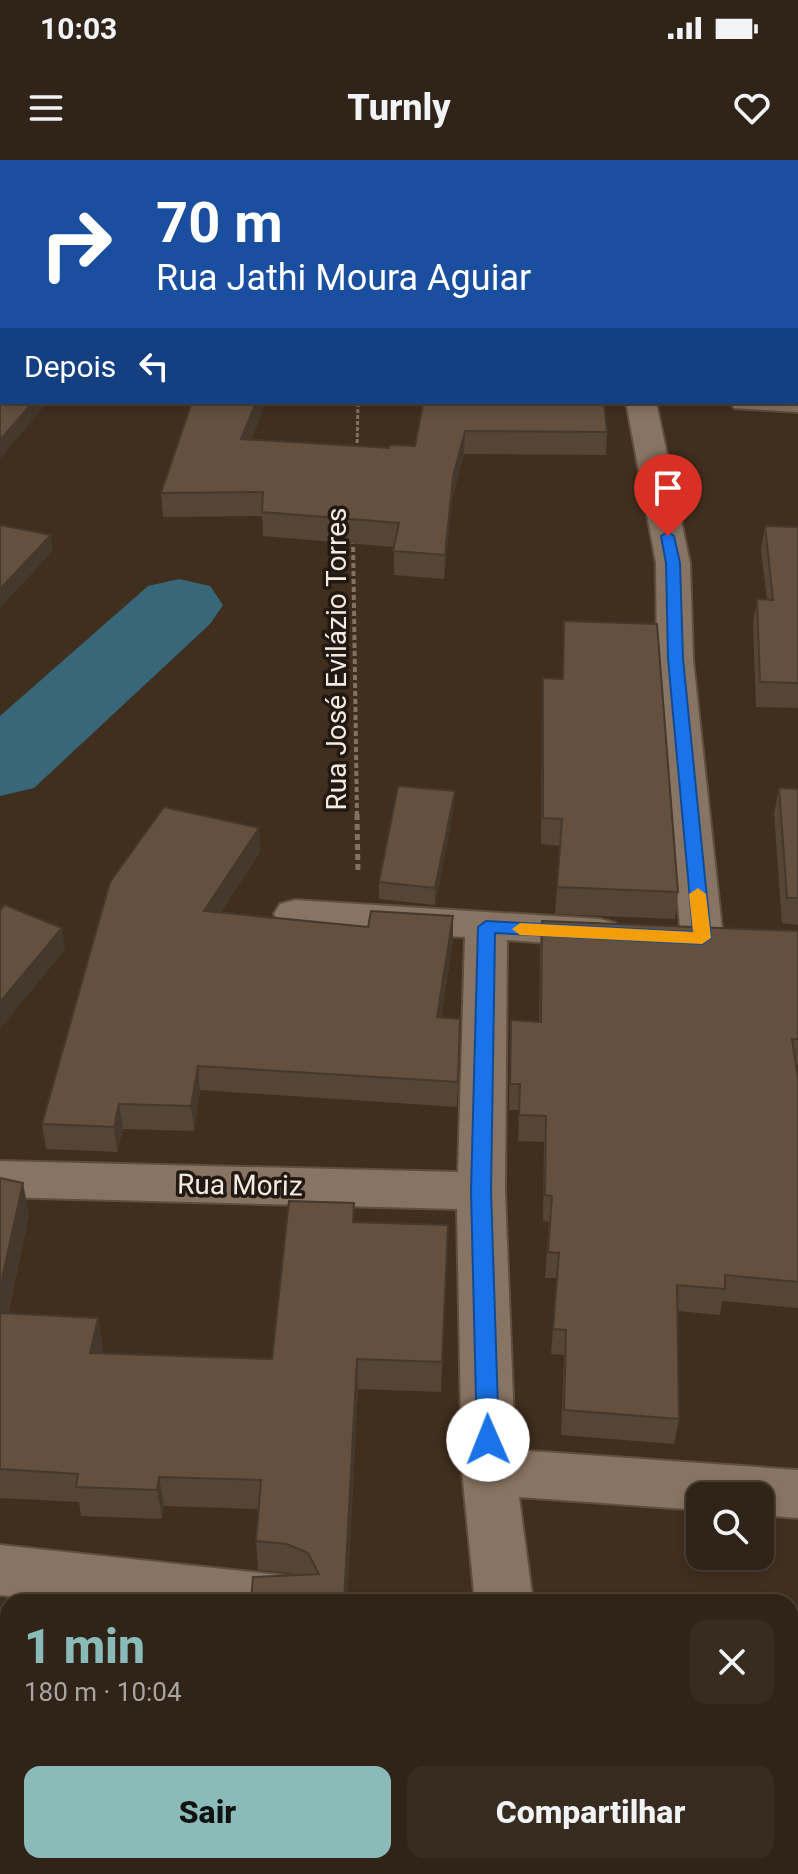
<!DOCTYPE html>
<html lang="pt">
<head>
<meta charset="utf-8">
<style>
	body { margin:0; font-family:Roboto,sans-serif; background:#382b20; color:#f1f3f6; height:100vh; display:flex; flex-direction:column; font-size:30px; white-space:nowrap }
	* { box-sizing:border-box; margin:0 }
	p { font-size:26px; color:#a8a4a1 }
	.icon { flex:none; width:44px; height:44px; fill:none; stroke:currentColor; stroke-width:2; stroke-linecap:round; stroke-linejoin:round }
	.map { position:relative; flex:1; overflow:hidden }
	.sheet { position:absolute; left:0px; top:1434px; width:798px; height:280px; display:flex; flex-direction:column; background:#302317; border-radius:24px 24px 0 0; box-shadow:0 4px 12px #0003,0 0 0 2px #4b4036 }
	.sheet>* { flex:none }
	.banner { position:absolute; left:0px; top:0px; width:798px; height:244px; box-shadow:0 4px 12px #0003,0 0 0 2px #4b4036; background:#1a4fa0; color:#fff; overflow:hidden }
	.buttons { position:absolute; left:686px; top:1322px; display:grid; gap:16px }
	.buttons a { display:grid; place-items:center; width:88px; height:88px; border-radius:16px; background:#302317; box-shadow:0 4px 12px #0003,0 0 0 2px #4b4036; font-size:40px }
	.pin { position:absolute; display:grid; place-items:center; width:68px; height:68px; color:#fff; margin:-82px -34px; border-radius:50% 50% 50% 0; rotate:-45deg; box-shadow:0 0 8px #0007 }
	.pin .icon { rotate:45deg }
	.me { position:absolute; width:88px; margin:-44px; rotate:359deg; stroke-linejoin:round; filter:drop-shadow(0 0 6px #0008) }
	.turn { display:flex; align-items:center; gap:28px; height:168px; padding:0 24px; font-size:36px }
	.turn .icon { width:104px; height:104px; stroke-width:2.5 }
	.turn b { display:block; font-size:56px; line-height:68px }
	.then { display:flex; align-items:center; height:76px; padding:0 24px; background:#0003; gap:16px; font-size:30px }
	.round { display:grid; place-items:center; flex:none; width:84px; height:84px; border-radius:16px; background:#382b20 }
	.summary { display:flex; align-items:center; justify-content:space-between; height:136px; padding:0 24px }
	h1 { font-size:48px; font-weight:800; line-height:60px; color:#8bbbb9 }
	.primary-button { display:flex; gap:16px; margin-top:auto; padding:16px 24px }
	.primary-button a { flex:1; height:92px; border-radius:16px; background:#8bbbb9; color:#111; font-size:32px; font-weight:800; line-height:92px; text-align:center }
	.primary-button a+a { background:#382b20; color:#f1f3f6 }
	.status { display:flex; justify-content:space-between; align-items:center; height:56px; padding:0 40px; background:#302317; direction:ltr }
	.status svg { height:22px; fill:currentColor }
	header { display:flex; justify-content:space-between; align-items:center; height:104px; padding:0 24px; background:#302317; font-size:36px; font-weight:800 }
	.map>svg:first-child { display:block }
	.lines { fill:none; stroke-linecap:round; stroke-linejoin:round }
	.river { fill:#376779; fill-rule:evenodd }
	.minor-casing { stroke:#5d4e3f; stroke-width:4 }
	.path-far2 { stroke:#807264; stroke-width:3; stroke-dasharray:4 2; stroke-linecap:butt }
	.path-far1 { stroke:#807264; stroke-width:4; stroke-dasharray:5 3; stroke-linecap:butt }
	.path { stroke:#807264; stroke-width:5; stroke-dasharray:6 4; stroke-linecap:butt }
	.minor { fill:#887462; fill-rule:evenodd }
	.wall { fill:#554536 }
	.shaded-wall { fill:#45382c }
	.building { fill:#63503f; stroke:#45382c; stroke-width:2 }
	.route { fill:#1a73e8; stroke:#114b97; stroke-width:2 }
	.slow { fill:#f59e0b }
	.labels { text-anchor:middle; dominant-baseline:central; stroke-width:7; stroke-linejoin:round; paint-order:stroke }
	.street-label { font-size:28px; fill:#f5eae0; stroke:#211912 }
</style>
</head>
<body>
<div class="status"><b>10:03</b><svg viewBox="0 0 49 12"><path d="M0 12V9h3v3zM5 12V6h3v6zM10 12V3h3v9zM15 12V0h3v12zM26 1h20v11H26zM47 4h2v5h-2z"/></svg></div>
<header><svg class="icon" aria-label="menu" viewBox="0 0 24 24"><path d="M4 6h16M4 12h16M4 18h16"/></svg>Turnly<svg class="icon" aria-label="heart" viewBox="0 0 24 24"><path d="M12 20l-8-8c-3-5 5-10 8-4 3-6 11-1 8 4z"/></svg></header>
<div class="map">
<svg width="798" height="1714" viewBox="0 0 798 1714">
	<rect width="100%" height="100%" fill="#402f1f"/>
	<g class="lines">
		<path class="river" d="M 179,419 L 210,426 L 223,445 L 210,464 L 34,628 L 0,636 L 0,556 L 148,426 Z"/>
		<g class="minor-casing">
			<path id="minor" d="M 179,0 L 205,0 L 178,2 Z
				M 796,234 L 798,252 L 734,248 L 730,242 L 796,242 Z
				M 626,242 L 656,242 L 690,403 L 693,499 L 723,778 L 717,788 L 702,792 L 687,788 L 681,778 L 657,499 L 656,403 Z
				M 295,740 L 600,759 L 615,763 L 621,773 L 615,783 L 600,787 L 507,780 L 505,1031 L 515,1290 L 798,1310 L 798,1358 L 760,1355 L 760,1336 L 700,1336 L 700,1350 L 519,1337 L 533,1442 L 475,1442 L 462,1311 L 457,1049 L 0,1037 L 0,1001 L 458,1012 L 465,777 L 295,768 L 280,764 L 274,754 L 280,744 Z
				M 0,1385 L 289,1416 L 309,1424 L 318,1442 L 59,1442 L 0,1435 Z
				M 492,1706 L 556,1706 L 557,1714 L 493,1714 Z"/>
		</g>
		<path class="path-far2" d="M 357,289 L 358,242"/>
		<path class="path-far1" d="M 353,379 L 357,656"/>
		<path class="path" d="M 357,654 L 358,713"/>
		<use href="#minor" class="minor"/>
	</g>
	<path class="wall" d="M 796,120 L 798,120 L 798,226 L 796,226 Z
		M 422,249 L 607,272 L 606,295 L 464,294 L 452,340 L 444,419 L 394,415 L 394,387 L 263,376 L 262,356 L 163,357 L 161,333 L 252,279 L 389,288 L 415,286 Z
		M 765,366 L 798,367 L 798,548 L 756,547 L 753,464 L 757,439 L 767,440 L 761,390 Z
		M 564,461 L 678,732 L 675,759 L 555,754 L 560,686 L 541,684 L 542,544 L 543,518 L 562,519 Z
		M 779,628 L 798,629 L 798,765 L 782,763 L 774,654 Z
		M 454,647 L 435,745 L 379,739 L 379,722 Z
		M 259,668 L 260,692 L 221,752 L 453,781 L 441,858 L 460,859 L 457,947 L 200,930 L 194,971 L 123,969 L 117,992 L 46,989 L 42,964 Z
		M 542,761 L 798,771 L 798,905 L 796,905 L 798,918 L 798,1148 L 722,1141 L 720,1155 L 678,1151 L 679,1259 L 674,1284 L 561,1275 L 564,1195 L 551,1194 L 557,1118 L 545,1118 L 549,1062 L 543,1061 L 544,982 L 518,981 L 519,950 L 509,950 L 511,860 L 539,862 L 540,786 Z
		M 0,1018 L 29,1054 L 8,1154 L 98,1158 L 103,1188 L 101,1194 L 272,1199 L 355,1062 L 448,1065 L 441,1232 L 358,1229 L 347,1442 L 251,1442 L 295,1415 L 289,1413 L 258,1410 L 256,1381 L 258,1349 L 164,1346 L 162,1359 L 81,1356 L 79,1342 L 0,1338 Z
		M 790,1479 L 798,1479 L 798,1594 L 790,1593 Z"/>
	<path class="shaded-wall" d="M 33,242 L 48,242 L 0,299 L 0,280 Z
		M 256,242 L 266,242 L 243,302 L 241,279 Z
		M 465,271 L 464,294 L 452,340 L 444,419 L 445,395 L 453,317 Z
		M 51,375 L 53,391 L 0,448 L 0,429 Z
		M 455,631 L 454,647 L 435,745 L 435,728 Z
		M 259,668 L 260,692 L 206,776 L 204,751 Z
		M 453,756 L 453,781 L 437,882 L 437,857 Z
		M 62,768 L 65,790 L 0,869 L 0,842 Z
		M 198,906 L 200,930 L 194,971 L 191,946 Z
		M 119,944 L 123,969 L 117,992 L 114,967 Z
		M 23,1023 L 29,1054 L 1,1183 L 0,1177 L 0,1128 Z
		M 98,1158 L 103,1188 L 95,1223 L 90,1193 Z
		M 357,1199 L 358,1229 L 347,1442 L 344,1442 Z
		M 159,1317 L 164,1346 L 162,1359 L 157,1330 Z
		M 8,1666 L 8,1706 L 16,1706 L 14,1714 L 0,1714 L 0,1705 Z"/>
	<path class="building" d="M 796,120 L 798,120 L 798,203 L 796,203 Z
		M 0,171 L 2,171 L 2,242 L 33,242 L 0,280 Z
		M 192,242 L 256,242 L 241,279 L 389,288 L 390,285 L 415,286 L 422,249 L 423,242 L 604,242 L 607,272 L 465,271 L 453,317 L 445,395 L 393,391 L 399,363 L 262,352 L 263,332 L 161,333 Z
		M 0,365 L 51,375 L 0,429 Z
		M 765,366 L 798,367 L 798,523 L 760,522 L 757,439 L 773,440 Z
		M 564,461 L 657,464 L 678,732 L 557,727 L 562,659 L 543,658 L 543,518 L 563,519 Z
		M 398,626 L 455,631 L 435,728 L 379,722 Z
		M 779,628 L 798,629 L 798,738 L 787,738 Z
		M 164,647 L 259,668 L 204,751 L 368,767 L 371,751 L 453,756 L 437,857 L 460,859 L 458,922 L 198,906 L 191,946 L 119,944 L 114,967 L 42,964 L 110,722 Z
		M 5,745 L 62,768 L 0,842 L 0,750 Z
		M 542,761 L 798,771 L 798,879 L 792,879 L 798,918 L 798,1122 L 725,1115 L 725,1129 L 677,1125 L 679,1259 L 564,1250 L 566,1170 L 553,1169 L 559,1093 L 548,1092 L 552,1036 L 545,1035 L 546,956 L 519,955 L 520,924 L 510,924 L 511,860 L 541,862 Z
		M 0,1018 L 23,1023 L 0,1128 Z
		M 289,1041 L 354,1043 L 353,1062 L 448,1065 L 442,1202 L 357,1199 L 344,1442 L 251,1442 L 253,1417 L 319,1414 L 308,1393 L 287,1384 L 256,1381 L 261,1320 L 159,1317 L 157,1330 L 76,1327 L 78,1314 L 0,1309 L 0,1153 L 98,1158 L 90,1193 L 272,1199 Z
		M 0,1463 L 8,1463 L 8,1666 L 0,1705 Z
		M 790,1479 L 798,1479 L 798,1566 L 790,1566 Z
		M 226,1706 L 340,1706 L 340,1714 L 225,1714 Z"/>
	<path class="route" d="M 668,372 L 674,376 L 680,403 L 683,499 L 711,778 L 702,784 L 495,773 L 491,1031 L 499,1280 L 496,1287 L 488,1290 L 480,1287 L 477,1280 L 471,1031 L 478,767 L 486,761 L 693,772 L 668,499 L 666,403 L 661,376 Z"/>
	<path class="slow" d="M 698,728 L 706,734 L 711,778 L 702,784 L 520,775 L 512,769 L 520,763 L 693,772 L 689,734 Z"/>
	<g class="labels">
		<g class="street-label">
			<text transform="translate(336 499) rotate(-90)">Rua José Evilázio Torres</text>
			<text transform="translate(240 1025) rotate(1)">Rua Moriz</text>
		</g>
	</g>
</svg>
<div class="buttons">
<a><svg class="icon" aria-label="search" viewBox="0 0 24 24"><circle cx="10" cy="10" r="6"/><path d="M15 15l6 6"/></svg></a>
</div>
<div class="pin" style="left:668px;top:376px;background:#d93025"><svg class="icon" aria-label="arrive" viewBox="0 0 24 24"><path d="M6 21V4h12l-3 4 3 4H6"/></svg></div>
<svg class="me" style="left:488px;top:1280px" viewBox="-20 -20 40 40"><circle r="19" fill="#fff"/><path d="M0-13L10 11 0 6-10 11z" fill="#1a73e8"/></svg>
<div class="banner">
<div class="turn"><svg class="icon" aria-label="right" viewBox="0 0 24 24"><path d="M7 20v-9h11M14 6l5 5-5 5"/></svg><div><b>70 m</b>Rua Jathi Moura Aguiar</div></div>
<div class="then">Depois<svg class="icon" aria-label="left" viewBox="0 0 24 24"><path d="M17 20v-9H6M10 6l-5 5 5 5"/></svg></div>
</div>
<section class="sheet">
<div class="summary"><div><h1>1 min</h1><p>180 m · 10:04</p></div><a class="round"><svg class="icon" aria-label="close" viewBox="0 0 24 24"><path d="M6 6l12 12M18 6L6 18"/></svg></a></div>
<div class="primary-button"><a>Sair</a><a>Compartilhar</a></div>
</section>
</div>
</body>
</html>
